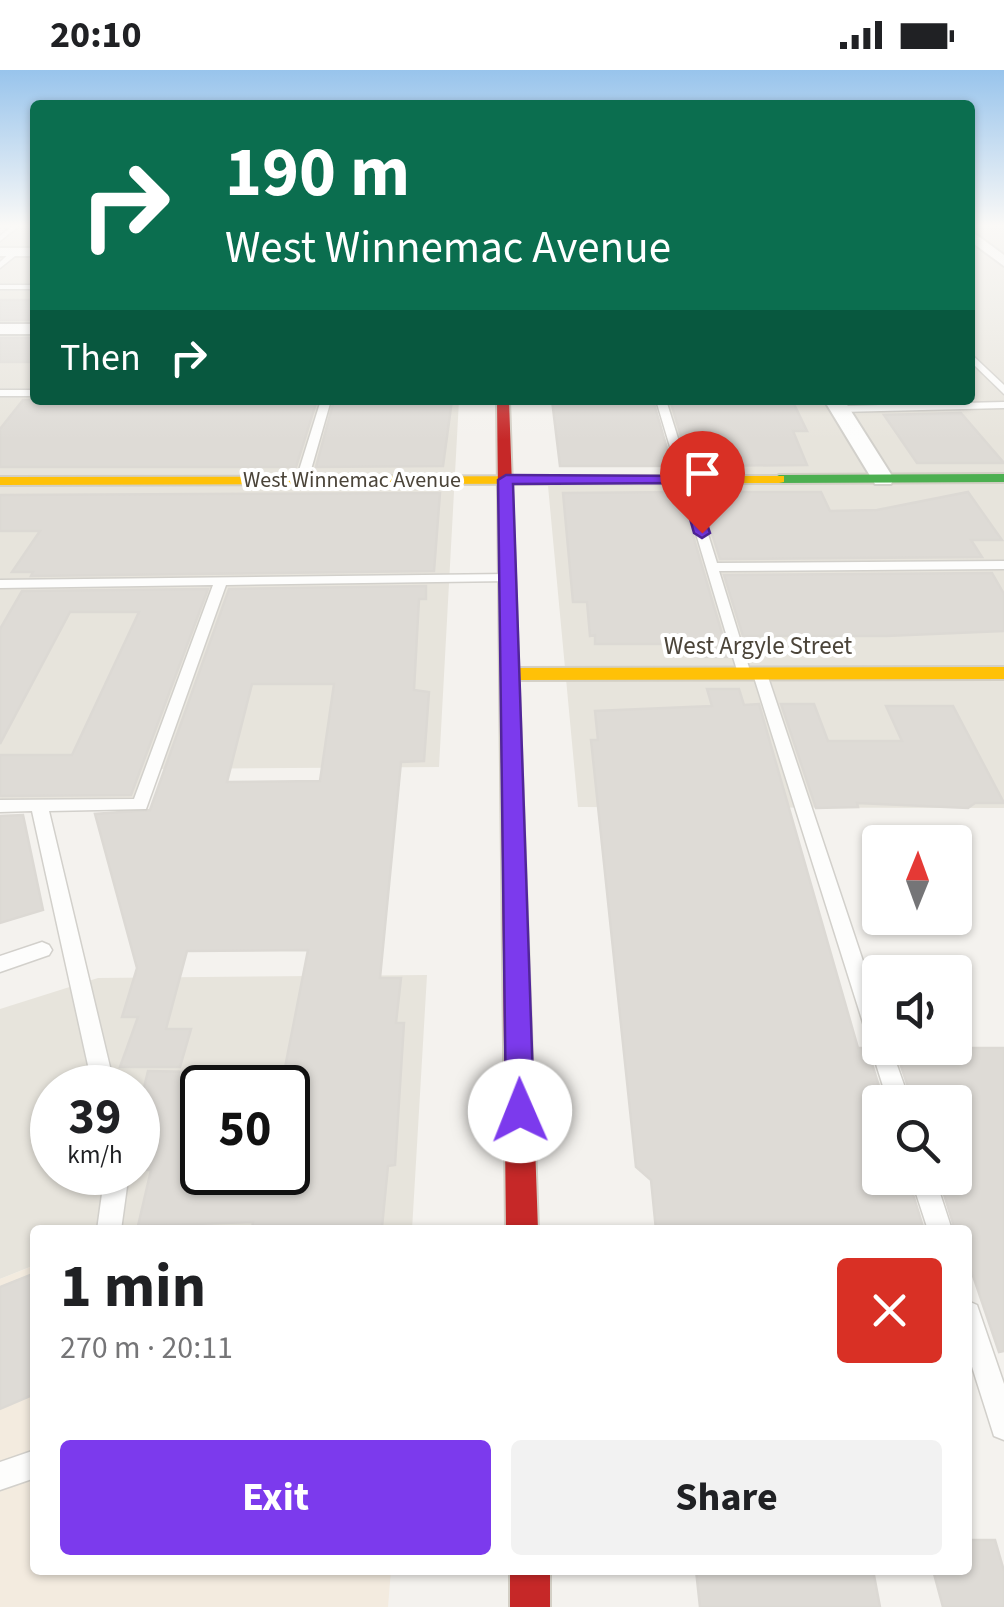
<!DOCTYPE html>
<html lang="en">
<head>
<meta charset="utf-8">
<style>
	body { margin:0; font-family:"Source Sans 3",sans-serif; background:#f2f2f2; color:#202124; height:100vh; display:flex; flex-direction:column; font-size:38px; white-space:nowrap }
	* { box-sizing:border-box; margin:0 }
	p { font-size:32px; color:#757577 }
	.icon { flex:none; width:55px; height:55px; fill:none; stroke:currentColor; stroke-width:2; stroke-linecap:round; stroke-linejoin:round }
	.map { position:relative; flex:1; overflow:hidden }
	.details { position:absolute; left:30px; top:1155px; width:942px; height:350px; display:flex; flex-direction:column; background:#fff; border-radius:10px; box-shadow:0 2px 8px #0004 }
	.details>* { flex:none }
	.banner { position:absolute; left:30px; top:30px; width:945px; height:305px; border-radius:10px; box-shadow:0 2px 8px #0004; background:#0b6e4f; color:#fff; overflow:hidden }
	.needle { width:65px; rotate:1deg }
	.controls { position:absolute; left:862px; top:755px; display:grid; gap:20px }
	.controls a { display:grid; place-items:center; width:110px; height:110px; border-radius:10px; background:#fff; box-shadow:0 2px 8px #0004; font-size:50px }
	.speed { position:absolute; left:30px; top:995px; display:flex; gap:20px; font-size:50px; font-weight:700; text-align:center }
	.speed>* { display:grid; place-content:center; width:130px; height:130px; border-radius:50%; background:#fff; box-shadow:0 2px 8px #0004; line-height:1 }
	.speed small { font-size:25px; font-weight:400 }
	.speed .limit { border:5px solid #111; border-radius:15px; background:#fff; color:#111 }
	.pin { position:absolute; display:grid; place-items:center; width:85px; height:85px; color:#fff; margin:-102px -42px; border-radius:50% 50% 50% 0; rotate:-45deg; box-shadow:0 0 10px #0007 }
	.pin .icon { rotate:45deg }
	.me { position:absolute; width:110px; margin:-55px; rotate:359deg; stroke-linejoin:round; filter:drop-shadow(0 0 8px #0008) }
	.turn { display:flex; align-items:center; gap:35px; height:210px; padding:0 30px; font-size:45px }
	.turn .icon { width:130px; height:130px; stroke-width:2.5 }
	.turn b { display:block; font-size:70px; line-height:85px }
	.then { display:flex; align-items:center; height:95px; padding:0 30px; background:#0003; gap:20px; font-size:38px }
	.round { display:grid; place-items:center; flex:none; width:105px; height:105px; border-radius:10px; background:#f2f2f2 }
	.head { display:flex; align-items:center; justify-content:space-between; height:170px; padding:0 30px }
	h1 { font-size:60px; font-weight:700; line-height:75px }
	.button { display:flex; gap:20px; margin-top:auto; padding:20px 30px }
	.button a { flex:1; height:115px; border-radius:10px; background:#7c3aed; color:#fff; font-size:40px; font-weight:700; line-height:115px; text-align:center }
	.button a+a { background:#f2f2f2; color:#202124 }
	.status { display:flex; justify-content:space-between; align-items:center; height:70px; padding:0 50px; background:#fff; direction:ltr }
	.status svg { height:28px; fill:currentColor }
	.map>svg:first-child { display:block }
	.residential { fill:#e7e4dc; fill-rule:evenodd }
	.commercial { fill:#f3ebdf }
	.building { fill:#dedbd6; stroke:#dcd9d4; stroke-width:2.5; fill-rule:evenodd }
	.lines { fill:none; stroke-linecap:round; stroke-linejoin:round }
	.lane-casing { stroke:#d2d0cb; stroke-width:3 }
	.street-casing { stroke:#d2d0cb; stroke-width:4 }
	.fast-casing { stroke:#d3cfc5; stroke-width:4 }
	.slow-casing { stroke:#d3cfc5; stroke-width:4 }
	.jam-casing { stroke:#d3cfc5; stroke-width:4 }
	.lane { fill:#fdfdfc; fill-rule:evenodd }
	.street { fill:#fdfdfc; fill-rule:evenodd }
	.fast { fill:#4caf50; fill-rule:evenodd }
	.slow { fill:#ffc107; fill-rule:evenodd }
	.jam { fill:#c62828; fill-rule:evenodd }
	.route { fill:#7c3aed; stroke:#51269a; stroke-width:2.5 }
	.labels { text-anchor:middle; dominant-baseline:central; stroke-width:8; stroke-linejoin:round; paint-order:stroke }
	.far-street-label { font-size:22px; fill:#4b4439; stroke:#fff }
	.street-label { font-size:25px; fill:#4b4439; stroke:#fff }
</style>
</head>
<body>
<div class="status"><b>20:10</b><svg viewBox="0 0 49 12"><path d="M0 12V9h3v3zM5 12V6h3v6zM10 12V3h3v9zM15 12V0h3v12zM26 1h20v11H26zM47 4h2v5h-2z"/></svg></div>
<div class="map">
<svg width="1004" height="1537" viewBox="0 0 1004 1537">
	<rect width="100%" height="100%" fill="#f4f2ee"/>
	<path class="residential" d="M 14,155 L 35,155 L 35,330 L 459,330 L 439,697 L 161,699 L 149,732 L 0,733 L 0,167 Z
		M 970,155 L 1004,155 L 1004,738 L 578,737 L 548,416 L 694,415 L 667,330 L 970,330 Z
		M 427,905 L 412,1160 L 35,1160 L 35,1195 L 0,1209 L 0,939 L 98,908 ZM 52,1018 L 138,1018 L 138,1102 L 52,1102 ZM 202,1018 L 288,1018 L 288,1102 L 202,1102 Z"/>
	<path class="commercial" d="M 35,1195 L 35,1500 L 391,1500 L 388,1537 L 0,1537 L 0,1209 Z"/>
	<path class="building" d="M 0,230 L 35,230 L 35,250 L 0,250 Z
		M 0,268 L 35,268 L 35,292 L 0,292 Z
		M 23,330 L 317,330 L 296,397 L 0,397 L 0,359 Z
		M 334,330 L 452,330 L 443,396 L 316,397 Z
		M 552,330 L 653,330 L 672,396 L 560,396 Z
		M 670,330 L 792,330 L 807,361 L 793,361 L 807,395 L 690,396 Z
		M 961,343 L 1004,393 L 917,393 L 884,345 Z
		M 680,422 L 729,587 L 698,587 L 695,574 L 595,574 L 595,565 L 590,566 L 587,532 L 573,532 L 563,423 Z
		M 699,422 L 821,422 L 830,441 L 877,440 L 968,422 L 1002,470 L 971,470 L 982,487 L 720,489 Z
		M 440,423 L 434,501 L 31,506 L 33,502 L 12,502 L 40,461 L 0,461 L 0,425 Z
		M 992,503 L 1004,524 L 1004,561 L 886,566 L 743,566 L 724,505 Z
		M 426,516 L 426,529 L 419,529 L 414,620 L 429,622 L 424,691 L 401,692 L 380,908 L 401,908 L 396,953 L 404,953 L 395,1095 L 388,1096 L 382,1157 L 252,1158 L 253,1152 L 138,1156 L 151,1100 L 139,1100 L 155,1043 L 138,1043 L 148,1001 L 199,1002 L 183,1060 L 202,1060 L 202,1108 L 288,1104 L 288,1018 L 281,1018 L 308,880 L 187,881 L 166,959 L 191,959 L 180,997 L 120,997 L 138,947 L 122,947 L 137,898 L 95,744 L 150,740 L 229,519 ZM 252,614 L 334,614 L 320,711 L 227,712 Z
		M 208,519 L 131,725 L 0,726 L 0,685 L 72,685 L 139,542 L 70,542 L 0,674 L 0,559 L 22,521 Z
		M 707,619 L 739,619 L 744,635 L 759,634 L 858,978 L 867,978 L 884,1032 L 869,1032 L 880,1067 L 880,1108 L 908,1108 L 924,1160 L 656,1160 L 651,1110 L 636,1097 L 591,670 L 598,670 L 595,641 L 712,636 Z
		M 781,634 L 814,634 L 828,671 L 902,671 L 886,636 L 953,636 L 1004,733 L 975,733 L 968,738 L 857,733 L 858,737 L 816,738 Z
		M 23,745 L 43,840 L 0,853 L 0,746 Z
		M 895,978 L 1004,978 L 1004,1281 L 999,1282 L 968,1191 L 968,1160 L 955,1160 L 939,1108 L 955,1108 L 955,1032 L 913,1032 Z
		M 35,1203 L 35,1324 L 0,1339 L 0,1217 Z
		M 968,1470 L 995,1470 L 1004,1501 L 1004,1537 L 943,1537 L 933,1500 L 968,1500 Z
		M 696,1500 L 873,1500 L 880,1537 L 700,1537 Z"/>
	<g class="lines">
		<g class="lane-casing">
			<path id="lane" d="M 13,155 L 20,155 L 0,171 L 0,166 Z
				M 13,180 L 20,182 L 0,198 L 0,192 Z
				M 0,215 L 35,215 L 35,219 L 0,219 Z
				M 970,283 L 1004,315 L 1004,324 L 970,291 Z
				M 0,320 L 35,320 L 35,326 L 0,326 Z
				M 321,330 L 331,330 L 308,410 L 298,412 L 296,410 Z
				M 656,330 L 666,330 L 717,493 L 1004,491 L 1004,499 L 719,501 L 751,604 L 744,608 L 739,607 Z
				M 1004,332 L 1004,338 L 840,342 L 835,339 L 840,336 Z
				M 509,504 L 514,505 L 514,511 L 226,515 L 146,739 L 49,741 L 115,1018 L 93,1018 L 32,741 L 0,742 L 0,730 L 134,729 L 213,515 L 0,518 L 0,510 Z
				M 760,600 L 767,604 L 880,942 L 880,978 L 891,978 L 910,1032 L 888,1032 L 753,604 Z
				M 42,872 L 49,875 L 52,880 L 49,885 L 0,902 L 0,886 Z
				M 105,1102 L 129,1102 L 121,1160 L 97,1160 Z
				M 911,1108 L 935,1108 L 952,1160 L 928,1160 Z
				M 968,1231 L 977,1235 L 1004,1314 L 1004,1370 L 994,1366 L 968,1284 Z
				M 35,1380 L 35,1408 L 0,1420 L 0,1392 Z"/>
		</g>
		<g class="street-casing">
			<path id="street" d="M 970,160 L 1004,185 L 1004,196 L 970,171 Z
				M 0,178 L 35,178 L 35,186 L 0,186 Z
				M 0,254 L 35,254 L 35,264 L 0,264 Z
				M 824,330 L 844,330 L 894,409 L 891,414 L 875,414 Z"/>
		</g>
		<g class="fast-casing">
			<path id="fast" d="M 1004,404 L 1004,412 L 779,413 L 772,409 L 779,405 Z"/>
		</g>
		<g class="slow-casing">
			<path id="slow" d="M 784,406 L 784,412 L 779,413 L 0,415 L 0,407 Z
				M 1004,597 L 1004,609 L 511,610 L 502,604 L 511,598 Z"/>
		</g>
		<g class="jam-casing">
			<path id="jam" d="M 497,330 L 509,330 L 538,1160 L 506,1160 Z
				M 510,1500 L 550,1500 L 550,1537 L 510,1537 Z"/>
		</g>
		<use href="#lane" class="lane"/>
		<use href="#street" class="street"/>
		<use href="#fast" class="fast"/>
		<use href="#slow" class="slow"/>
		<use href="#jam" class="jam"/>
	</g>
	<linearGradient id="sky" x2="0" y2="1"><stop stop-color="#98c4ec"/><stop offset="0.42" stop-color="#faf9f7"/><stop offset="1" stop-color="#faf9f7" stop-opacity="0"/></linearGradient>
	<rect width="1004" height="370" fill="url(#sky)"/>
	<path class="route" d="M 506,405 L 691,406 L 710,463 L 702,468 L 694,463 L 680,413 L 513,414 L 534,1041 L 530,1050 L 520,1054 L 510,1050 L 506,1041 L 498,410 Z"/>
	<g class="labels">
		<g class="far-street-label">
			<text x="352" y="410">West Winnemac Avenue</text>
		</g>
		<g class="street-label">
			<text x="758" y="576">West Argyle Street</text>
		</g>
	</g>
</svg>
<div class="controls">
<a><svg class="needle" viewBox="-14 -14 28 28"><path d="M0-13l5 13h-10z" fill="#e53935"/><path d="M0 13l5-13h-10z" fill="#757577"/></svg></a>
<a><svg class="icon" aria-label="sound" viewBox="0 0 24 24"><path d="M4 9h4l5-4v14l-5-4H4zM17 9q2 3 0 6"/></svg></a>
<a><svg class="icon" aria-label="search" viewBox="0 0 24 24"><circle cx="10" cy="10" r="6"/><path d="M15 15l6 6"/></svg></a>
</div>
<div class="speed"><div>39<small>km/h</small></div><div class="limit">50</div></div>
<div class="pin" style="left:702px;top:463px;background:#d93025"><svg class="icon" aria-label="arrive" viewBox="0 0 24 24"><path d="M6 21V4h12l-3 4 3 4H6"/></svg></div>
<svg class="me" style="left:520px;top:1041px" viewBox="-20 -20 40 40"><circle r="19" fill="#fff"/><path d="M0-13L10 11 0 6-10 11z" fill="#7c3aed"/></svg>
<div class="banner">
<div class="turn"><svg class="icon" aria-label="right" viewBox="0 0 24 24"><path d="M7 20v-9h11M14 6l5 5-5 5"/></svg><div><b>190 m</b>West Winnemac Avenue</div></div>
<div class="then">Then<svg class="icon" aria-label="right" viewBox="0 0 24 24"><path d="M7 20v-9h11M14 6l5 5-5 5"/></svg></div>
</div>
<section class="details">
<div class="head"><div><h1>1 min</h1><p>270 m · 20:11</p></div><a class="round" style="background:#d93025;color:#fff"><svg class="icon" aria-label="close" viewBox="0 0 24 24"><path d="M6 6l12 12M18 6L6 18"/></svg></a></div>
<div class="button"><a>Exit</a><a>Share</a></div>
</section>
</div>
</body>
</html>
